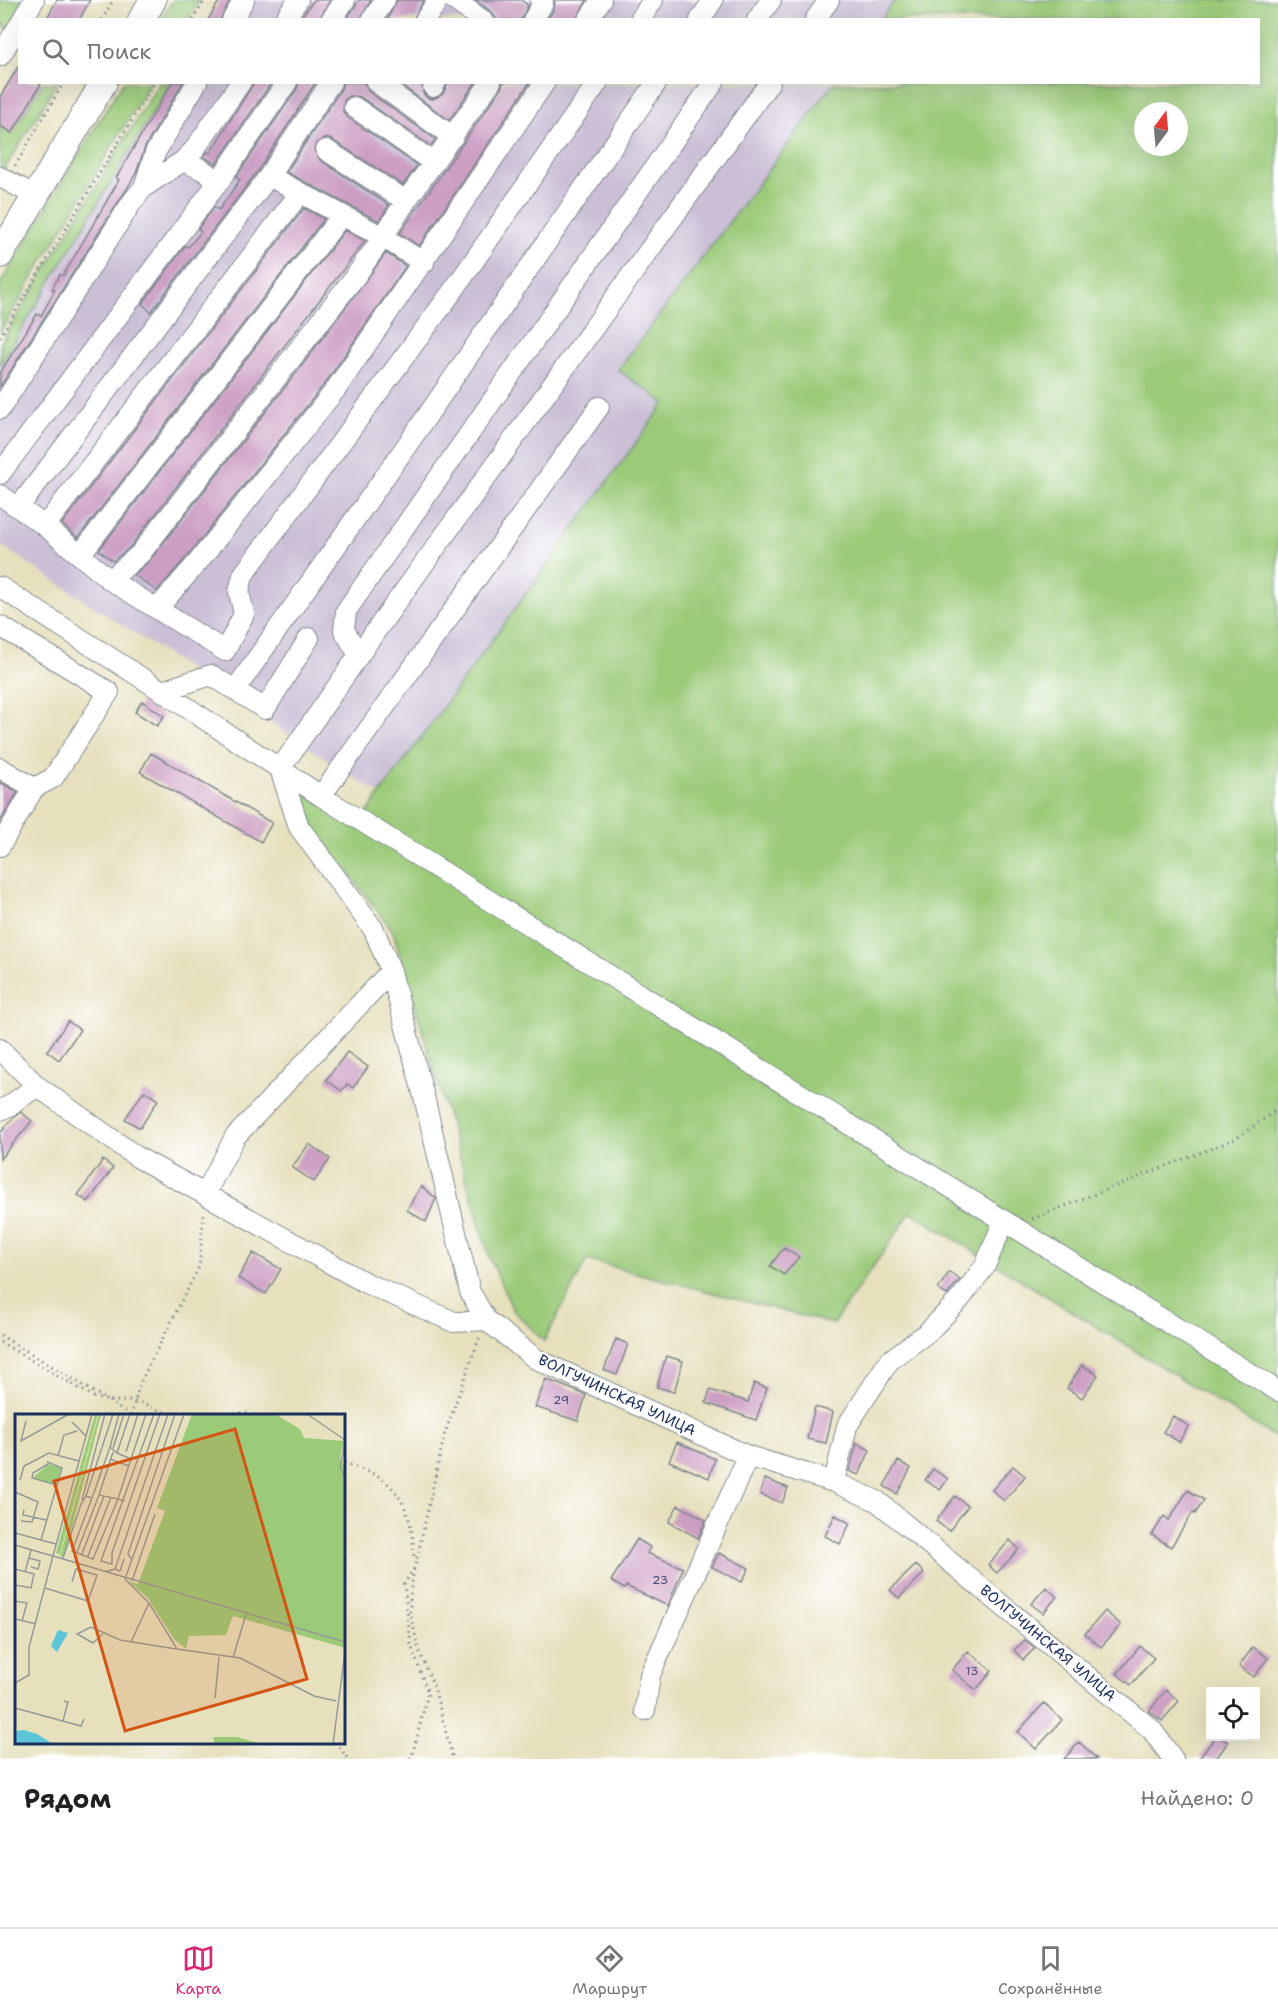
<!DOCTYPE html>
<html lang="ru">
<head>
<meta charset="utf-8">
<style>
	:root { --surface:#fff; --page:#f6f6f6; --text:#202124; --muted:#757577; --line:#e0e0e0; --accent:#db2777 }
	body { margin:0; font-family:"Shantell Sans",sans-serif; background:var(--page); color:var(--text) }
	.controls { position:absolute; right:18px; bottom:18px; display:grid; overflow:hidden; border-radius:0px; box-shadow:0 6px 24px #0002 }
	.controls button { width:54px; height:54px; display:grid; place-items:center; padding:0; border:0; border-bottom:2px solid var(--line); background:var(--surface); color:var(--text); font:30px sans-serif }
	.compass { position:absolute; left:1134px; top:102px; width:54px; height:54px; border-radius:50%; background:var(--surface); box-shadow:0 6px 24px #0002; rotate:16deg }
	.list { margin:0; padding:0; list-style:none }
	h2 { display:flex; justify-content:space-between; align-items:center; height:78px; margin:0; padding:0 24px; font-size:26px }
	h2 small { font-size:20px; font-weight:400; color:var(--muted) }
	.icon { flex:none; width:33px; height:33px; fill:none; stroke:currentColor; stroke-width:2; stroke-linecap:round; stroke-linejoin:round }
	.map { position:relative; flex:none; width:1278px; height:1759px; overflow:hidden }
	.search { position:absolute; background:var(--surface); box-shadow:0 6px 24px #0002; left:18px; right:18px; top:18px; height:66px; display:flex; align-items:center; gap:15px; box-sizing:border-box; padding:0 21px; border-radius:0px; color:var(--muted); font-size:22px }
	.sheet { height:168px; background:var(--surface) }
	nav { display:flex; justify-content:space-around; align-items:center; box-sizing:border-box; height:84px; border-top:2px solid var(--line); background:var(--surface); font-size:16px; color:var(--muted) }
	nav a { display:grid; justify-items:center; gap:3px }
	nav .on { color:var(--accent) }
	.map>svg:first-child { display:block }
</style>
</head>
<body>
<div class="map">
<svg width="1278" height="1759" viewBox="0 0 1278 1759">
	<rect width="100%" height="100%" fill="#fff"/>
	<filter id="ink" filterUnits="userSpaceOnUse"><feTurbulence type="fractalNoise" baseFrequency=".0167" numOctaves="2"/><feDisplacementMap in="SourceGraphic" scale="12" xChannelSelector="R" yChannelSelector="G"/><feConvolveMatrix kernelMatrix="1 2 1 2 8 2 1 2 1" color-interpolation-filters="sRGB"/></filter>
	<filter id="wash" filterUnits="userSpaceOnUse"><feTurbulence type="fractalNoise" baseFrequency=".008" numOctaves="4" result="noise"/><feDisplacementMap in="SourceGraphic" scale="24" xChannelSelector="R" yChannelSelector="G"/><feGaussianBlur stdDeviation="1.35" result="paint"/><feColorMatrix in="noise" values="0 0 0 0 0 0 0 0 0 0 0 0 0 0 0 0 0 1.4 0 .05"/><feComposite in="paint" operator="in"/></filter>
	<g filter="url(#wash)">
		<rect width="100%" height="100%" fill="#e6e0bd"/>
		<path fill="#cbbfd5" d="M221,0H895L881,20H209Z
			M171,83H834L619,370L666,402L380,794L0,545V365Z"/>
		<path fill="#9bcb79" stroke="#5b7d6c" stroke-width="1.5" fill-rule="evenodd" d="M0,0H28L11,30L0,23Z
			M173,0H200L188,19H161Z
			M895,0H1278V1439L911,1212L833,1324L587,1260L544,1341L513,1310L489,1256L393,931L312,825L298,789L358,828L380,794L665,403L618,370L834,83L1258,82V20L881,19ZM1143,111H1179V147H1143Z
			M123,82L150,83L0,332V284Z
			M42,83H57L4,170L0,167V126L12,133Z
			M159,83H171L0,365V344Z"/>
		<g id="blocks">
			<path fill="#cc9ec3" d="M57,0H90L79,20H46Z
				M220,0H230L220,20H208Z
				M314,0H330L319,20H299Z
				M359,0H371L360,20H346Z
				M397,0H424L413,20H387Z
				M475,0H521L528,5L521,20H497L489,10Z
				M555,0H587L576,20H547L554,9Z
				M20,64V82H42L12,133L0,126V97Z
				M172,82H183L145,147L136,173L128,187L0,387V373L37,314L41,316L55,290L52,289L60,274L63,276L119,180L116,178Z
				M254,82H272L216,164L204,157L207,152L210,153Z
				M299,82H316L259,169L151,312L142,304L185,246L188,247L201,232L198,229L214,207L219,210L240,180L236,177L297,89Z
				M343,82H364L369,92L435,139L431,146L360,97L349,96L344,101L343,112L347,117L417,165L403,185L332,140L326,138L316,143L314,150L320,160L389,205L379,221L286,172L341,89Z
				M397,82H422L423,93L427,98L433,99L443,94L448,82H476L449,120Z
				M503,82H530L419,246L400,233L501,89Z
				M304,208L324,219L78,538L62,524Z
				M345,230L365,241L131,546L113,561L99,550Z
				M386,253L406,266L326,382L189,554L157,591L134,575L149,561L300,368Z
				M142,701L164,716L157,726L135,712Z
				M151,753L272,823L261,842L140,772Z
				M0,782L18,792L0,822Z
				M68,1021L80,1030L59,1060L47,1051Z
				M347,1052L368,1067L353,1088L347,1084L342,1091L326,1080Z
				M144,1091L158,1100L140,1128L125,1119Z
				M21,1112L32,1121L0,1159V1133L14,1117Z
				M309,1144L330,1159L314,1182L292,1167Z
				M103,1160L113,1168L88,1202L78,1195Z
				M421,1186L436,1198L426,1222L407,1210Z
				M784,1248L799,1257L784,1275L770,1266Z
				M253,1253L281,1269L266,1294L238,1278Z
				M949,1272L960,1279L947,1295L938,1289Z
				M616,1339L628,1344L617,1375L604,1370Z
				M666,1356L683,1361L674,1392L657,1387Z
				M1082,1365L1098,1375L1082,1398L1067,1388Z
				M546,1379L586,1395L578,1421L535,1407Z
				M754,1383L767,1388L756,1420L706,1403L710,1390L748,1402Z
				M815,1407L833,1412L826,1443L807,1439Z
				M1173,1416L1189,1426L1179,1442L1163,1432Z
				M677,1442L715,1459L709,1478L669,1461Z
				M857,1443L870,1450L859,1475L849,1471Z
				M898,1461L911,1468L897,1494L884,1486Z
				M1013,1466L1025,1476L1004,1501L992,1490Z
				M933,1469L948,1479L940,1490L925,1480Z
				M765,1479L788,1488L782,1503L760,1494Z
				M1188,1490L1204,1500L1195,1514L1193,1512L1171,1547L1152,1535L1164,1516L1169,1520Z
				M955,1496L968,1506L949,1531L936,1521Z
				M678,1505L706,1520L698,1538L669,1522Z
				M835,1515L850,1523L840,1544L825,1536Z
				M637,1539L650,1547L647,1553L683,1568L668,1606L626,1586L624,1589L611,1581Z
				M1010,1540L1019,1549L997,1573L988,1565Z
				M719,1553L749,1568L742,1582L712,1567Z
				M916,1565L924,1573L899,1598L890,1590Z
				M1046,1587L1057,1597L1043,1613L1031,1604Z
				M1105,1611L1121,1625L1101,1647L1085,1634Z
				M1025,1640L1035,1648L1023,1660L1014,1650Z
				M1140,1646L1154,1658L1131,1685L1117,1674Z
				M1253,1647L1268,1658L1254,1677L1239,1666Z
				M968,1651L992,1671L976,1690L952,1670Z
				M1166,1690L1179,1701L1162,1721L1149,1711Z
				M1044,1703L1062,1720L1036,1749L1018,1732Z
				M1215,1737H1219L1228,1742L1216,1759H1199Z
				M1079,1742L1097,1759H1064Z"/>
		</g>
	</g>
	<g filter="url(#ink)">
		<use href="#blocks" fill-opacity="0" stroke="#80888e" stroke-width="1.5"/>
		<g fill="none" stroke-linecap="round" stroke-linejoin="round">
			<defs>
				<path id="minor" d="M454,0L482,20
					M22,20L34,0
					M232,20L244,0
					M284,20L298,0
					M331,20L345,0
					M372,20L385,0
					M425,20L438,0
					M533,20L543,3L540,0
					M588,20L601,0
					M640,20L653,0
					M700,20L713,0
					M757,20L771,0
					M815,20L829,0
					M0,56L20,24
					M376,82L453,137
					M545,82L336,389L198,562L157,609L225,651L244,614L239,592L243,575L455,288L598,82
					M433,87L436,82
					M354,107L434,163
					M326,150L406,201
					M183,161L194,150L241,82
					M269,176L331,82
					M0,177L36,196
					M144,187L155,153L197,82
					M424,263L383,237L406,201L491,82
					M0,409L132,202L144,187L183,161L201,169L219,181L287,82
					M0,474L219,181
					M0,495L45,526L110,580L140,554L357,274L383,237L269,176L19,507
					M45,526L300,193
					M80,555L342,215
					M110,580L157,609
					M0,587L162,691L321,796L1278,1391
					M0,626L109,692L53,778L34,788L0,846
					M359,655L344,630L346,611L714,82
					M235,690L265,709L309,638
					M162,691L211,675L235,690L414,435L657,82
					M0,768L34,788
					M280,769L299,827L374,930L391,971L425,1101L470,1292L486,1320L536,1359L748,1456L834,1482L877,1501L1152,1730L1173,1759
					M280,769L375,632L770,82
					M321,796L599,407
					M0,1049L37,1086L137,1157L366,1283L454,1322L486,1320
					M0,1110L9,1106L37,1086
					M205,1194L235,1137L391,971
					M834,1482L847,1426L889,1361L928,1332L961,1298L985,1266L1004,1221
					M645,1710L650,1675L748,1456"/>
				<path id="major" d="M141,20L153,0
					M0,255L104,82"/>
			</defs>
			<use href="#minor" stroke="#80888e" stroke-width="22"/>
			<use href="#major" stroke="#80888e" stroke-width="28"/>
			<path stroke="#80888e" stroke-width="3" stroke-dasharray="1.5 4.5" stroke-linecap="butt" d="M102,20L113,0
				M193,20L205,0
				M15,166L64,82
				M0,337L155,82
				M1032,1219L1235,1139L1278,1109
				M0,1335L104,1398
				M0,1342L94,1397L109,1401H135L172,1415L249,1413L254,1416
				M109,1401L130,1416
				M131,1416L140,1383L199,1267L204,1211
				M344,1463C355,1467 368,1471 379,1477C407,1495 414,1528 414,1560
				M414,1569L410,1595V1612L418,1647L434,1687L453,1759
				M336,1742L348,1759
				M410,1759L413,1753L428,1693L411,1645L404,1584L415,1567L445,1433L480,1336"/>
			<use href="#minor" stroke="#fff" stroke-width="20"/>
			<use href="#major" stroke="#fff" stroke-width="26"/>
		</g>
	</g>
	<g text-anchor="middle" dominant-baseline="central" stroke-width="4.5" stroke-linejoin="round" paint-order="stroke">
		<g font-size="12" fill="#474b77">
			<text x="561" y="1400">29</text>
			<text x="660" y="1580">23</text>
			<text x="972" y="1671">13</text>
		</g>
		<g font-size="15" fill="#1b2f5e" stroke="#fff">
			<text transform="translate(617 1395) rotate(25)">ВОЛГУЧИНСКАЯ УЛИЦА</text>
			<text transform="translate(1048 1643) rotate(40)">ВОЛГУЧИНСКАЯ УЛИЦА</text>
		</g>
	</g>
	<g transform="translate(15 1414)">
		<rect width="330" height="330" fill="#e6e0bd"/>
		<path d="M80,0H83L45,140L41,139ZM86,0L50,141L45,143L84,0ZM177,0H260L285,15L289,24L329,27L325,45L330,52V234L218,202L211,221L174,222L171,235L159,225L132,183L113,167L123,170L150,97L142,94ZM33,50L46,54L41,71L18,64ZM198,323H222L246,330H200Z" fill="#9bcb79"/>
		<path d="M43,216L53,219L42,238L36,232ZM9,316L22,320L38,330H0V317Z" fill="#5cc6d8"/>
		<path fill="none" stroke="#959997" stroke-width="1.5" d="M139,0L86,147L97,150V139L145,0M292,0L330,26M11,7L6,27L54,0M57,8L71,22M330,30L325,53L330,64M95,33L104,0M98,34L109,0M111,38L123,0M43,42L49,21L62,17M95,45L114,52M116,45L131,0M33,50L18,59L17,64L42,71M5,66L9,52L34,39L64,47M0,78L23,88L17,108L6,107M84,81L98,38M71,82L98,0M67,86L90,0M110,87L103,85L116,45L102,39L115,0M9,96L8,101L31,106M0,119L41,130M26,126L47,54L32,48M0,131L38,142L77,0M62,138L84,81L103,85L78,145L57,137L77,84M67,140L89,82M73,142L96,83M14,144L25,147L23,155L16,153M48,144L66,90L71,82L77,84L95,33L102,39M116,145L113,140L160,0M0,155L19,160L16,174L0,171M100,155L105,157L109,145M10,158L16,136M90,158L100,155L153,0M110,165L134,189L162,235L225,244L299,282L321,287M110,165L169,0M117,167L140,100M30,174L73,187L82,161L61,155L57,168M0,187L12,189L7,207M0,205L21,210M88,220L78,229L62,220L76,213L105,226L161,235M116,228L134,189M218,244L231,200M0,269L14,261V233L38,142L330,228M200,284L204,243M0,294L66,312L69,305M48,307L53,288L49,287M318,330L330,238"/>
		<path fill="#d45514" fill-opacity="0.15" stroke="#d45514" stroke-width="3" d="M220,15L292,265L110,317L39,67Z"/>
		<rect width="330" height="330" fill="none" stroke="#1b2f5e" stroke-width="3"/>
	</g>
</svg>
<div class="controls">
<button><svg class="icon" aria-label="locate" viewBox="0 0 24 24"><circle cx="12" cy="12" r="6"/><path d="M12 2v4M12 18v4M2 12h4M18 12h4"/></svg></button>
</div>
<svg class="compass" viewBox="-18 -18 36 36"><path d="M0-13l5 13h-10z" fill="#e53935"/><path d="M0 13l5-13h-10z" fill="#757577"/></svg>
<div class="search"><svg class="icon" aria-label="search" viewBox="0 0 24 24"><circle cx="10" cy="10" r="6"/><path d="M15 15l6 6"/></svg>Поиск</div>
</div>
<section class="sheet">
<h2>Рядом<small>Найдено: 0</small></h2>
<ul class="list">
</ul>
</section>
<nav>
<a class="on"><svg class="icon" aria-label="map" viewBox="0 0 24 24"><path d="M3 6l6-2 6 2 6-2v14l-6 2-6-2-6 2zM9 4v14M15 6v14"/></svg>Карта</a>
<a><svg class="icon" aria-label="directions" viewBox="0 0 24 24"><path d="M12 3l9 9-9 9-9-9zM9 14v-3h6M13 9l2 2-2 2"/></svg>Маршрут</a>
<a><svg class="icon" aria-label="saved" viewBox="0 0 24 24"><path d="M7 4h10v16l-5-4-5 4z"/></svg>Сохранённые</a>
</nav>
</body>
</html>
